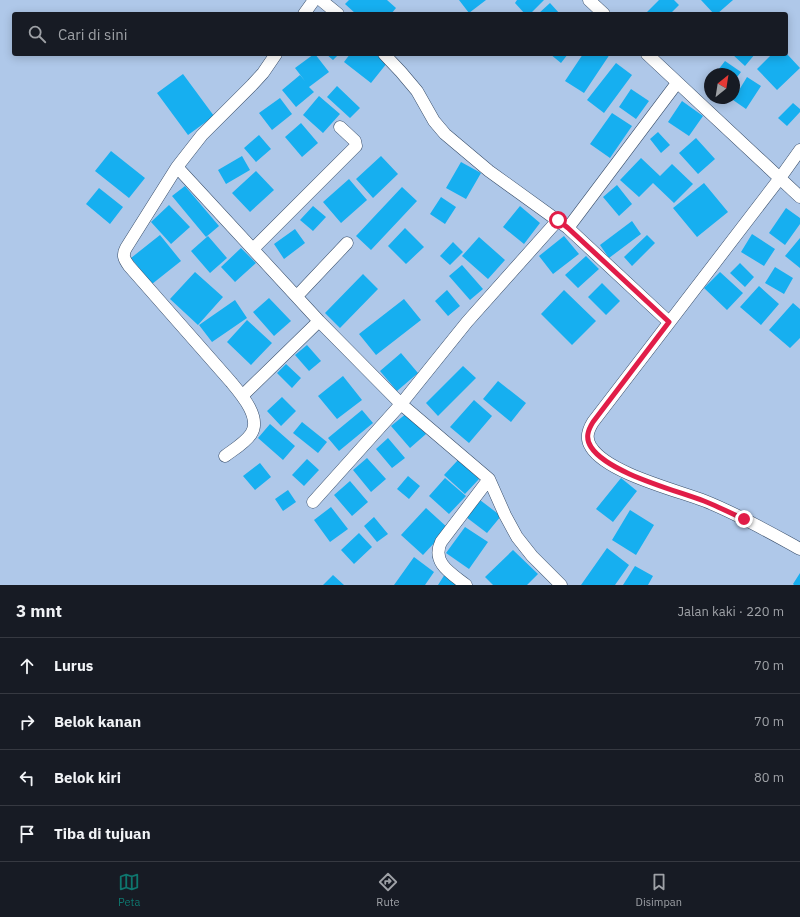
<!DOCTYPE html>
<html lang="id">
<head>
<meta charset="utf-8">
<style>
	:root { --surface:#171b24; --page:#242831; --text:#f1f3f6; --muted:#9ea1a6; --line:#363941; --accent:#0f766e }
	body { margin:0; font-family:"IBM Plex Sans",sans-serif; background:var(--page); color:var(--text) }
	.compass { position:absolute; left:704px; top:68px; width:36px; height:36px; border-radius:50%; background:var(--surface); box-shadow:0 2px 10px #0003; rotate:30deg }
	.stop { position:absolute; width:12px; height:12px; margin:-9px; border:3px solid #e11d48; border-radius:50%; background:#fff }
	.stop.end { background:#e11d48; border-color:#fff; box-shadow:0 1px 4px #0008 }
	.list { margin:0; padding:0; list-style:none }
	h2 { display:flex; justify-content:space-between; align-items:center; height:52px; margin:0; padding:0 16px; font-size:17px }
	h2 small { font-size:13px; font-weight:400; color:var(--muted) }
	.list li { display:grid; grid-template-columns:26px 1fr auto; gap:12px; align-items:center; box-sizing:border-box; height:56px; padding:0 16px; border-top:1px solid var(--line) }
	.list b { display:block; font-size:15px; white-space:nowrap }
	.list em { font-size:13px; font-style:normal; color:var(--muted) }
	.icon { flex:none; width:22px; height:22px; fill:none; stroke:currentColor; stroke-width:2; stroke-linecap:round; stroke-linejoin:round }
	.map { position:relative; flex:none; width:800px; height:585px; overflow:hidden }
	.search { position:absolute; background:var(--surface); box-shadow:0 2px 10px #0003; left:12px; right:12px; top:12px; height:44px; display:flex; align-items:center; gap:10px; box-sizing:border-box; padding:0 14px; border-radius:4px; color:var(--muted); font-size:15px }
	.sheet { height:276px; background:var(--surface) }
	nav { display:flex; justify-content:space-around; align-items:center; box-sizing:border-box; height:56px; border-top:1px solid var(--line); background:var(--surface); font-size:11px; color:var(--muted) }
	nav a { display:grid; justify-items:center; gap:2px }
	nav .on { color:var(--accent) }
	.map>svg:first-child { display:block }
</style>
</head>
<body>
<div class="map">
<svg width="800" height="585" viewBox="0 0 800 585">
	<rect width="100%" height="100%" fill="#afc8e9"/>
	<path fill="#16aff0" d="M349,0H387L396,8L391,14H356L345,4Z
		M459,0H486L469,13Z
		M517,0H544L530,14H525L515,3Z
		M659,0H674L679,5L670,14H649L647,12Z
		M701,0H733L717,14H714Z
		M550,3L560,14H538Z
		M314,54H315L329,72L309,87L314,92L296,107L282,90L300,75L305,81L295,68Z
		M326,54H339L333,60Z
		M350,54H376L387,63L371,83L344,62Z
		M550,54H568L561,63Z
		M583,54H610L584,93L565,81Z
		M732,54H755L745,66Z
		M772,54H787L800,68L777,90L757,69Z
		M725,61L741,72L734,81V74H715Z
		M616,63L632,75L604,113L587,100Z
		M183,74L214,116L188,135L157,93Z
		M747,77L761,86L746,109L733,100Z
		M337,86L360,108L350,118L327,97Z
		M631,89L649,101L636,119L619,107Z
		M319,96L340,114L323,133L303,115Z
		M280,98L292,114L272,130L259,113Z
		M682,101L703,116L689,136L668,122Z
		M793,103L800,109V112L787,126L778,118Z
		M612,113L632,126L610,158L590,144Z
		M301,123L318,143L302,157L285,137Z
		M658,132L670,145L661,153L650,139Z
		M259,135L271,149L256,162L244,148Z
		M696,138L715,159L698,174L679,153Z
		M111,151L145,178L129,198L95,171Z
		M242,156L250,170L226,184L218,170Z
		M381,156L398,174L373,198L356,179Z
		M641,158L660,176L672,164L693,184L674,203L653,183L639,197L620,180Z
		M461,162L481,173L466,199L446,188Z
		M256,171L274,190L250,212L232,193Z
		M349,179L367,200L341,223L323,202Z
		M704,183L728,212L697,237L673,208Z
		M617,185L632,204L619,216L603,197Z
		M185,186L219,226L206,237L172,196Z
		M402,187L417,201L371,250L356,236Z
		M99,188L123,207L110,224L86,204Z
		M441,197L456,207L445,224L430,214Z
		M169,205L190,227L171,244L151,222Z
		M313,206L326,217L313,231L300,220Z
		M520,206L540,223L524,244L503,227Z
		M786,208L800,218V224L785,245L769,233Z
		M632,221L641,234L609,258L600,245Z
		M405,228L424,247L406,264L388,246Z
		M295,229L305,243L284,259L274,244Z
		M752,234L775,249L764,266L741,252Z
		M160,235L181,261L152,284L131,258Z
		M647,235L655,243L632,266L624,257Z
		M208,236L227,258L210,273L191,251Z
		M564,236L579,254L553,274L539,256Z
		M479,237L505,260L488,279L462,256Z
		M800,238V268L785,256Z
		M453,242L463,252L450,265L440,256Z
		M241,248L256,263L235,282L221,267Z
		M586,256L599,269L578,288L565,275Z
		M740,263L754,277L745,287L730,273Z
		M462,265L483,289L470,300L449,276Z
		M775,267L793,278L784,294L765,283Z
		M195,272L223,297L198,325L170,299Z
		M720,272L743,293L727,310L704,288Z
		M363,274L378,289L340,328L325,313Z
		M602,283L620,301L606,315L588,297Z
		M759,286L779,304L761,325L740,307Z
		M447,290L460,306L448,316L435,301Z
		M564,290L596,321L572,345L541,314Z
		M269,298L291,321L274,336L253,312Z
		M404,299L421,320L376,355L359,334Z
		M235,300L247,318L212,342L199,325Z
		M793,303L800,309V338L790,348L769,330Z
		M247,320L272,343L251,365L227,342Z
		M307,345L321,361L309,371L295,355Z
		M401,353L418,373L397,391L380,371Z
		M286,364L301,378L292,388L277,373Z
		M463,366L476,378L438,416L426,403Z
		M343,376L362,400L337,419L318,396Z
		M498,381L526,403L511,422L483,399Z
		M282,397L296,411L281,426L267,411Z
		M474,400L492,416L469,443L450,427Z
		M362,410L373,423L339,451L328,438Z
		M407,413L426,434L410,448L391,426Z
		M302,422L327,442L318,453L293,433Z
		M270,424L295,446L283,460L258,438Z
		M388,438L405,458L392,468L376,449Z
		M367,458L386,479L371,492L353,470Z
		M307,459L319,470L304,486L292,475Z
		M458,460L479,479L465,494L444,475Z
		M260,463L271,477L255,490L243,476Z
		M408,476L420,486L409,499L397,489Z
		M445,478L466,496L449,514L429,496Z
		M621,478L637,491L613,522L596,509Z
		M350,481L368,502L352,516L334,495Z
		M288,490L296,502L283,511L275,499Z
		M480,500L501,516L487,533L466,517Z
		M331,507L348,529L330,542L314,520Z
		M426,508L448,528L423,555L401,535Z
		M630,510L654,525L636,555L612,540Z
		M374,517L388,534L377,542L364,526Z
		M465,527L488,542L469,569L446,553Z
		M359,533L372,547L354,564L341,550Z
		M607,548L629,565L615,585H581Z
		M513,550L538,574L527,585H493L485,577Z
		M414,557L434,572L425,585H394Z
		M635,566L653,576L648,585H623Z
		M800,573V585H794L793,584Z
		M445,574L460,585H438Z
		M333,575L344,585H323Z"/>
	<g fill="none" stroke-linecap="round" stroke-linejoin="round">
		<defs>
			<path id="street" d="M321,0L338,14
				M589,0L604,14
				M304,14L314,0
				M276,54L263,73L252,85L202,135L177,167L319,321L401,404L489,479L505,515L517,537L532,556L561,585
				M384,54L401,72L417,91L434,121L445,134L489,171L568,228L669,322
				M647,54L800,197
				M800,150L780,178L593,422C588,430 585,438 591,447C607,473 676,490 705,501C738,514 769,532 800,549
				M177,167L126,248C122,255 124,259 129,266L231,382C241,394 262,418 251,434C245,443 233,450 225,456
				M568,228L677,83
				M254,248L356,146L355,141L340,127
				M297,296L347,243
				M242,396L319,321
				M313,502L401,404L467,322L558,220
				M466,585C452,574 431,563 441,542L489,479"/>
		</defs>
		<use href="#street" stroke="#394e6a" stroke-width="13"/>
		<use href="#street" stroke="#fff" stroke-width="12"/>
	</g>
	<g fill="none" stroke-linecap="round" stroke-linejoin="round">
		<path stroke="#e11d48" stroke-width="5" d="M558,220L568,228L669,322L593,422C588,430 585,438 591,447C608,473 675,490 704,501C717,506 730,513 744,519"/>
	</g>
</svg>
<svg class="compass" viewBox="-18 -18 36 36"><path d="M0-13l5 13h-10z" fill="#e53935"/><path d="M0 13l5-13h-10z" fill="#9ea1a6"/></svg>
<div class="stop" style="left:558px;top:220px"></div>
<div class="stop end" style="left:744px;top:519px"></div>
<div class="search"><svg class="icon" aria-label="search" viewBox="0 0 24 24"><circle cx="10" cy="10" r="6"/><path d="M15 15l6 6"/></svg>Cari di sini</div>
</div>
<section class="sheet">
<h2>3 mnt<small>Jalan kaki · 220 m</small></h2>
<ul class="list">
<li><svg class="icon" aria-label="ahead" viewBox="0 0 24 24"><path d="M12 20V5M6 11l6-6 6 6"/></svg><div><b>Lurus</b></div><em>70 m</em></li>
<li><svg class="icon" aria-label="right" viewBox="0 0 24 24"><path d="M7 20v-9h11M14 6l5 5-5 5"/></svg><div><b>Belok kanan</b></div><em>70 m</em></li>
<li><svg class="icon" aria-label="left" viewBox="0 0 24 24"><path d="M17 20v-9H6M10 6l-5 5 5 5"/></svg><div><b>Belok kiri</b></div><em>80 m</em></li>
<li><svg class="icon" aria-label="arrive" viewBox="0 0 24 24"><path d="M6 21V4h12l-3 4 3 4H6"/></svg><div><b>Tiba di tujuan</b></div></li>
</ul>
</section>
<nav>
<a class="on"><svg class="icon" aria-label="map" viewBox="0 0 24 24"><path d="M3 6l6-2 6 2 6-2v14l-6 2-6-2-6 2zM9 4v14M15 6v14"/></svg>Peta</a>
<a><svg class="icon" aria-label="directions" viewBox="0 0 24 24"><path d="M12 3l9 9-9 9-9-9zM9 14v-3h6M13 9l2 2-2 2"/></svg>Rute</a>
<a><svg class="icon" aria-label="saved" viewBox="0 0 24 24"><path d="M7 4h10v16l-5-4-5 4z"/></svg>Disimpan</a>
</nav>
</body>
</html>
